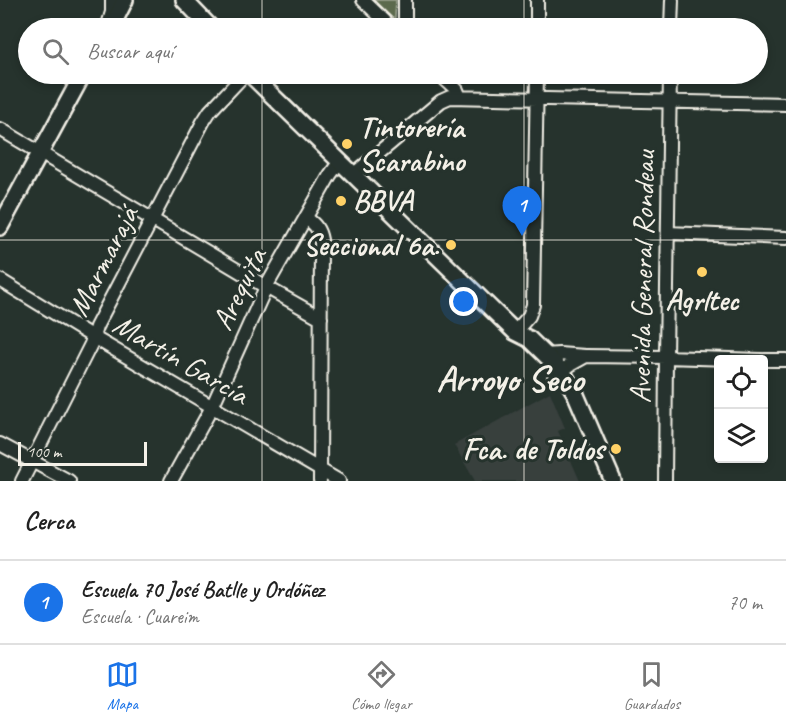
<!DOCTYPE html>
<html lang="es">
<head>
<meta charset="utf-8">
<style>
	:root { --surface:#fff; --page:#f2f2f2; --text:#222; --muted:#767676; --line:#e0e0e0; --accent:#1a73e8 }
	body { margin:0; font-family:Caveat,sans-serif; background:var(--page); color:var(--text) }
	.controls { position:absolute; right:18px; bottom:18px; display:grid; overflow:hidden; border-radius:6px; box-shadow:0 3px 9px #0003 }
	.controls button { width:54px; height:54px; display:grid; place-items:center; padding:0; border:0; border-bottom:2px solid var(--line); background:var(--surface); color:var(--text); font:30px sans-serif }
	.scale { position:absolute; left:18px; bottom:15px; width:129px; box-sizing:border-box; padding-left:6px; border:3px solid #f4f1e8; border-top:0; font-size:16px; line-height:21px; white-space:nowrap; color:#f4f1e8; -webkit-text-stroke:4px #26332d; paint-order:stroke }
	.you { position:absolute; left:464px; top:302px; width:21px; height:21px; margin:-15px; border:4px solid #fff; border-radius:50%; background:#1a73e8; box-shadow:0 0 0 9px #1a73e833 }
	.badge { display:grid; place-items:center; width:39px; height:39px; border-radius:50%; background:var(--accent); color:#fff; font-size:20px; font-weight:700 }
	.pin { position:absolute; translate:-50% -50px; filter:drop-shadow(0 2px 3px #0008) }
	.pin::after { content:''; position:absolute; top:32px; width:21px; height:18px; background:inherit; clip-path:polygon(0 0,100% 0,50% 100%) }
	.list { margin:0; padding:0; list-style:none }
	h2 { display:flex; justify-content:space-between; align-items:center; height:78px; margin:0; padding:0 24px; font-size:26px }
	h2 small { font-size:20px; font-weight:400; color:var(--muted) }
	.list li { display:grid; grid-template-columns:39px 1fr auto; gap:18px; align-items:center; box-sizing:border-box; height:84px; padding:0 24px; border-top:2px solid var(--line) }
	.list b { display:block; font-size:22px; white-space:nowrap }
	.list p { margin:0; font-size:20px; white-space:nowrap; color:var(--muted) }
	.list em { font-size:20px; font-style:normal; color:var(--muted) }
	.icon { flex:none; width:33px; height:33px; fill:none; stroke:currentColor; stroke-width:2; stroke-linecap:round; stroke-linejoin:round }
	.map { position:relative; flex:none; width:786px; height:481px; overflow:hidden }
	.search { position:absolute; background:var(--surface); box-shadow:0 3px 9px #0003; left:18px; right:18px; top:18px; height:66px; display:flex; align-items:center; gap:15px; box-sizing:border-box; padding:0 21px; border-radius:33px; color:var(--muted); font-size:22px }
	.sheet { height:162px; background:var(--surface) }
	nav { display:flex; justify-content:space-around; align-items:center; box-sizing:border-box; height:84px; border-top:2px solid var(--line); background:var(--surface); font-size:16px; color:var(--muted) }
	nav a { display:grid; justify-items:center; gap:3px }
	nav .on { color:var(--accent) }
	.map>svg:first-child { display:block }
</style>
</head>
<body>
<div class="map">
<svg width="786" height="481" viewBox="0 0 786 481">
	<rect width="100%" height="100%" fill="#26332d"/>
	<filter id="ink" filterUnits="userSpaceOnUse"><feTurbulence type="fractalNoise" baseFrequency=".0167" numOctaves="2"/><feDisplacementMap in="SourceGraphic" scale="12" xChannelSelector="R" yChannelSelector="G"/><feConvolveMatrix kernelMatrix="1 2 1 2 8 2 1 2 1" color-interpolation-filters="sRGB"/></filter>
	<g filter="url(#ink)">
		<path fill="#383f3e" d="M550,392L565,428L558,431L580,481H475L454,445Z"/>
		<path fill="#5c6b4e" stroke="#a8ae9b" stroke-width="1.5" d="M370,0H396L395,18L391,19Z"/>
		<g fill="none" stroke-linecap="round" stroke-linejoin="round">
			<defs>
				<path id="minor" d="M363,0L392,28
					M108,25L112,12V0
					M405,28V0
					M537,28V0
					M671,28L672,0
					M439,74L457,90L460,97
					M0,129L266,287L321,318
					M354,174L441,101L450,97L786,104
					M306,218C315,224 319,229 321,240L320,481
					M668,233L786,238
					M0,280L93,337L339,481
					M515,332L529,316L533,305L537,74
					M545,355L559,354L585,356
					M764,360H786
					M554,378L570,365L586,356L666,357L761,360
					M0,444L69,481
					M22,481L91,344L96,327L203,122L210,111L245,74
					M171,481L212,407L266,287L330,175L340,161
					M665,481L666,357L670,74"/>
				<path id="major" d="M184,0L211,28
					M107,28L114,22L125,0
					M250,74L515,332L529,339L562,371L576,395L613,481
					M0,227L83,74"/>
			</defs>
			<use href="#minor" stroke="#f4f1e8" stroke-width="16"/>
			<use href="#major" stroke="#f4f1e8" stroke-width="20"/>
			<use href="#minor" stroke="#26332d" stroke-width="12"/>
			<use href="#major" stroke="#26332d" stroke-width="15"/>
		</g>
	</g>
	<path fill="none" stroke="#f4f1e8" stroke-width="1.5" stroke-opacity="0.55" d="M262,0V28M524,0V28M262,74V481M524,74V481M0,240H786"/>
	<g fill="#ffd166" stroke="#26332d" stroke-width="2">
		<circle cx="347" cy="144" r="6"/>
		<circle cx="341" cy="201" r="6"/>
		<circle cx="451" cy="245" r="6"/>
		<circle cx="702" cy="272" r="6"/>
		<circle cx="616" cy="449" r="6"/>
	</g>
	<g text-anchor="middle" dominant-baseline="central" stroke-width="6" stroke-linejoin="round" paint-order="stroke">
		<g font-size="30" font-weight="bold" fill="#f4f1e8" stroke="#26332d" text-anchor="start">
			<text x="359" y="127">Tintorería<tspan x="359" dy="34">Scarabino</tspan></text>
			<text x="353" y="201">BBVA</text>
			<text x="439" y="245" text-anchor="end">Seccional 6a.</text>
			<text x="702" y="300" text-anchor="middle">Agrltec</text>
			<text x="604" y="449" text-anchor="end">Fca. de Toldos</text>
		</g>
		<g font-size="30" fill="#f4f1e8" stroke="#26332d">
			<text transform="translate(103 261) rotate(-63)">Marmarajá</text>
			<text transform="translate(642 277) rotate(-89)">Avenida General Rondeau</text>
			<text transform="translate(239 289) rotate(-64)">Arequita</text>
			<text transform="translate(181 359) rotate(30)">Martín García</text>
		</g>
		<g font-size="36" font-weight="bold" fill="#f4f1e8" stroke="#26332d">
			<text x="510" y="379">Arroyo Seco</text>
		</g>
	</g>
</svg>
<div class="controls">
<button><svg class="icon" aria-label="locate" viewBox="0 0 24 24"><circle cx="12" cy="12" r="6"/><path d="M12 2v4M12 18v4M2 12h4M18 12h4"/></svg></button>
<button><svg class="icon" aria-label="layers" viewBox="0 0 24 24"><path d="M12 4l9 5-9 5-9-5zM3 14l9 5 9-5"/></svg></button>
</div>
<div class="scale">100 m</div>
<div class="you"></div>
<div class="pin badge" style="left:522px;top:236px">1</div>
<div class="search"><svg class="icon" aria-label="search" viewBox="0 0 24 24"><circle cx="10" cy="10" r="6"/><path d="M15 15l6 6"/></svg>Buscar aquí</div>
</div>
<section class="sheet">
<h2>Cerca<small></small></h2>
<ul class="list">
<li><span class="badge">1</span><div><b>Escuela 70 José Batlle y Ordóñez</b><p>Escuela · Cuareim</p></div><em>70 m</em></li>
</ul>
</section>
<nav>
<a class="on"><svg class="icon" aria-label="map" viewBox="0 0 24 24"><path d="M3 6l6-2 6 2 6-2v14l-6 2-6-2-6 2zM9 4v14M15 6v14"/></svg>Mapa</a>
<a><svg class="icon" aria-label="directions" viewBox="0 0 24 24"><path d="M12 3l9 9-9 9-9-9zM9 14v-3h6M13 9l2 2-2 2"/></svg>Cómo llegar</a>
<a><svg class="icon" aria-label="saved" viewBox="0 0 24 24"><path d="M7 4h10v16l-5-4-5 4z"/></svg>Guardados</a>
</nav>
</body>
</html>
